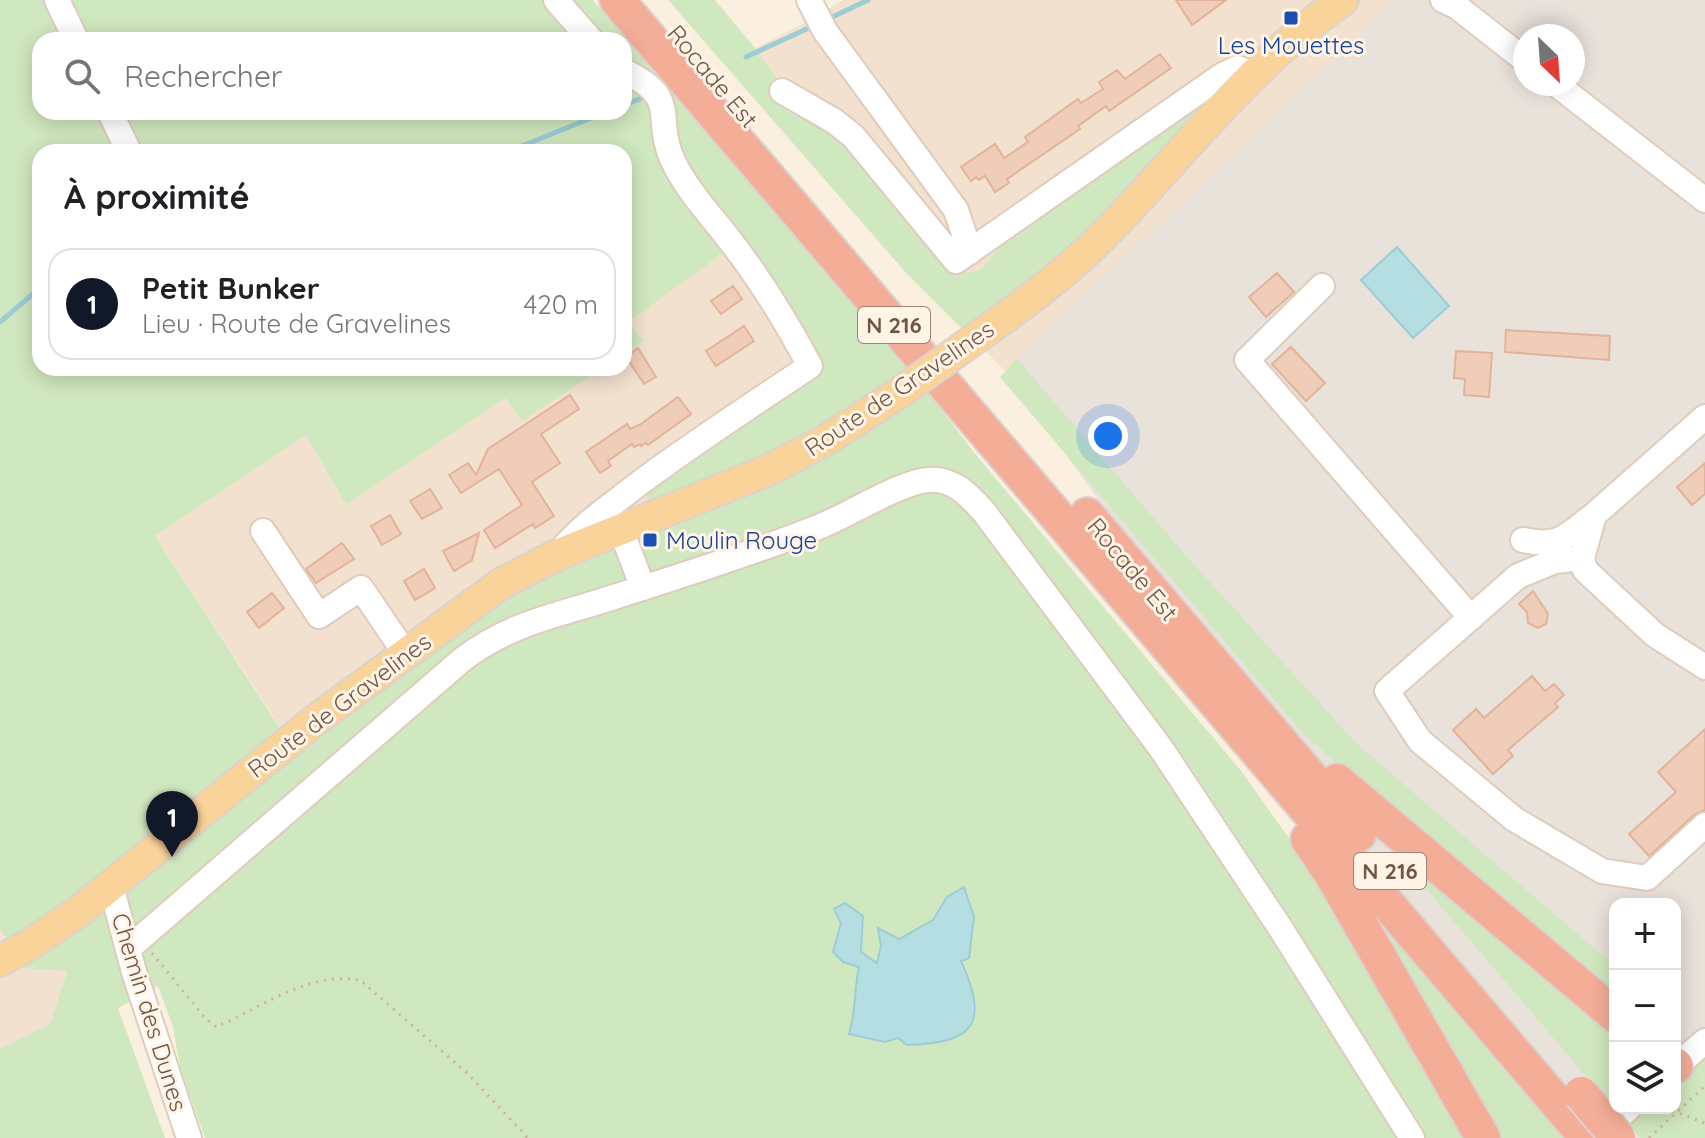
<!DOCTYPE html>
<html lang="fr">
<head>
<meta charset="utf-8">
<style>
	:root { --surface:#fff; --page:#f6f6f6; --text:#202124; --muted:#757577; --line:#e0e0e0; --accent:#111827 }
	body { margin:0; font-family:Quicksand,sans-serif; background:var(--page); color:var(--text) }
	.controls { position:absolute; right:24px; bottom:24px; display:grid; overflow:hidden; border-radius:16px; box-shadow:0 4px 20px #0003 }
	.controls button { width:72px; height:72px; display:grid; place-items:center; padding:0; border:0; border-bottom:2px solid var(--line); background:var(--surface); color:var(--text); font:40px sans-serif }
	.compass { position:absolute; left:1513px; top:24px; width:72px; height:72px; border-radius:50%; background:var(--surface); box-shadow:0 4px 20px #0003; rotate:155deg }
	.you { position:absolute; left:1108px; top:436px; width:28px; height:28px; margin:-20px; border:6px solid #fff; border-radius:50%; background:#1a73e8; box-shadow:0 0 0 12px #1a73e833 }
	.badge { display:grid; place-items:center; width:52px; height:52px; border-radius:50%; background:var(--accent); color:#fff; font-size:26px; font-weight:700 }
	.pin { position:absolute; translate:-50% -66px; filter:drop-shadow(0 2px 4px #0008) }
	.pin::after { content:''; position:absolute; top:42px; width:28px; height:24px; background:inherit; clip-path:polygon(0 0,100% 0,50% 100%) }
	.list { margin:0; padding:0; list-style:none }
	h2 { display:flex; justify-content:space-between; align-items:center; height:104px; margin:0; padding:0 32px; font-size:34px }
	h2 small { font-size:26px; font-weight:400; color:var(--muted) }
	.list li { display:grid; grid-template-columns:52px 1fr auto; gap:24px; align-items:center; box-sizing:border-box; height:112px; margin:0 16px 16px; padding:0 16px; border:2px solid var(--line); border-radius:24px }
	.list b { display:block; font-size:30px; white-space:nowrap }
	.list p { margin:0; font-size:26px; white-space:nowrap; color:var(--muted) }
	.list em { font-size:26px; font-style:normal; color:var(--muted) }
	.icon { flex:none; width:44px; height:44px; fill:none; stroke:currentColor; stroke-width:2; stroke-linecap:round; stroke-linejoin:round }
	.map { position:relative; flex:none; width:1705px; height:1138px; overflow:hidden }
	.search { position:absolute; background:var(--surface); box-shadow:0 4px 20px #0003; left:32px; top:32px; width:600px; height:88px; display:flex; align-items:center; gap:20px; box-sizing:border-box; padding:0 28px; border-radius:24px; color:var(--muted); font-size:30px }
	.panel { position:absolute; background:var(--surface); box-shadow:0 4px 20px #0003; left:32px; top:144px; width:600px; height:232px; border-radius:24px }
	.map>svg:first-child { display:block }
</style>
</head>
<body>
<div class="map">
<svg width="1705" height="1138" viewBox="0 0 1705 1138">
	<rect width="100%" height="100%" fill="#fbf0e0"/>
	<path fill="#f2e1ce" d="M843,0H1399L1383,12L1005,371L943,309L755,48L815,18Z
		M738,242L800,327L824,368L646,494L664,529L517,590L297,753L155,536L306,435L346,505L505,398L522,421L603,368H624V354L644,341L629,322Z
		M0,928L8,939L67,970L50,1024L0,1049Z"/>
	<path fill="#e9e2db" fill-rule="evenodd" d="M1399,0H1705V1138H1562L1005,371L1383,12ZM1525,36H1573V84H1525ZM1615,904H1675V1108H1615Z"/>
	<path fill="#d0e8bf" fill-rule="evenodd" d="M0,0H593L937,404L976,455L1242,772L1332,899L1470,1138H205L180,1067L173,1027L158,986L118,1008L165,1138H0V1049L50,1024L67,971L24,968L0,928ZM40,40H624V112H40ZM40,152H624V354L644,341L629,322L738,242L800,327L823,368L646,495L663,529L517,590L485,609L296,753L155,536L306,435L346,505L505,398L522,421L603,368H40Z
		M668,0H715L755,48L801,112L844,137L950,270C985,279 988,262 1006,237L1230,81L1107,218L967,334L907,274Z
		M1017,359L1189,559L1357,744L1615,966V1008L1376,801L1300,730L1000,377Z
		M1366,819L1615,1024L1614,1109Z
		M1342,875L1564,1138H1493Z
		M1705,1054V1138H1640L1628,1124L1645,1108H1675V1081Z"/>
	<path fill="#b5dee3" stroke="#9ccdd5" stroke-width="2" d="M1397,247L1449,306L1413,338L1361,280Z
		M964,887L974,917L969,958L961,961C989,1023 976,1043 907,1045L898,1038L885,1042L849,1034C856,1012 854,990 859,967L843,962L833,952L841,923L834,909L845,903L863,916L861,952L877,963L881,946L878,928L899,939L933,920L947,897Z"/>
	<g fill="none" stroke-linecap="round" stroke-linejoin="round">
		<path stroke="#9ccdd5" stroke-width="5" d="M826,20L868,0
			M746,57L813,26
			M624,105L647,96
			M507,152L606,112
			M0,322L40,288"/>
	</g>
	<path fill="#f0cdb8" stroke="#e2b399" stroke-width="2" d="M1176,0H1226L1192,25Z
		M1160,54L1171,68L1109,111L1106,106L1078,126L1080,129L1007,179L1009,183L995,192L985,176L979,180L976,177L971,181L961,167L995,144L1004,158L1028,142L1025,137L1054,116L1078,99L1081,103L1103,89L1099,82L1117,70L1125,79Z
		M1277,273L1294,292L1266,317L1249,297Z
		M733,286L742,299L721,314L711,301Z
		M744,326L754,341L716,366L706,351Z
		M1506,330L1610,336L1609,360L1505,352Z
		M1291,347L1325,383L1306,401L1272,364Z
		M638,348L656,377L644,384L626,357Z
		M1456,351L1492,353L1489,397L1464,395L1465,379L1454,378Z
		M570,395L579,409L541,434L560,463L532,482L554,516L535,528L533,524L495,548L484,530L522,505L508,483L499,469L461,493L449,475L468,463L476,475L488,449Z
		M678,397L691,414L648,445L646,443L641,446L640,444L634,447L632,444L608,461L611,466L600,473L586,452L627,424L630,429L641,424Z
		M1705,463V494L1692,505L1677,487Z
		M430,489L442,508L422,519L410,501Z
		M390,515L401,534L382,545L371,526Z
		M479,533L472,560L454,571L443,551Z
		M342,543L354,559L316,583L306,569Z
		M424,569L435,588L415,600L404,581Z
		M1533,591L1548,614L1546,624L1538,628L1528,623L1527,612L1519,604Z
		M272,593L284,608L259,628L247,612Z
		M1532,676L1545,691L1554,684L1564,695L1555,703L1558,707L1508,750L1513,756L1493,774L1453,730L1476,709L1484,718Z
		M1705,729V810L1695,814L1649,856L1629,834L1676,792L1658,772Z"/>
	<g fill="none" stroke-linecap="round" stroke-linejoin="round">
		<defs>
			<path id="minor" d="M57,0L76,40
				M556,0L591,40
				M809,0L825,31L956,210L970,252
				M1443,0L1456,6L1525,60
				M1556,84L1705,200
				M782,91L834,121L853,136L956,261L1221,76L1237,68L1252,74
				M110,112L129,152
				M1322,286L1247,360L1471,618
				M1705,417L1594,515L1582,558L1585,570L1655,635L1705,667
				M621,530L643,588
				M263,531L319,616L361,588L405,653
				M1523,540C1560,548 1566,536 1594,515
				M558,554C580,526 609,507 637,485C693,443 752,405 810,366C788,325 766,288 738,251C717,222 688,193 673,161C652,116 683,100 624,71
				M1582,558L1555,561L1518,576L1387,691L1420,741L1514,819L1602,871L1647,878L1705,825
				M111,886L134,972L189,1138
				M128,949L463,659C512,622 557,616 614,597C681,576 750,554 816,528C846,517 900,482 928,480C952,477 969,495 984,512L1160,747L1279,926L1412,1138
				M1675,1067L1705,1041
				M1597,1136L1629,1108"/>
			<path id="major" d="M990,328C1030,300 1069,270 1104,235C1183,155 1249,64 1343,0
				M0,961L32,943L78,912L317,719L502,583L557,555L771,469L826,440L902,391"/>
			<path id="highway" d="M617,0L1587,1138
				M1087,515L1359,834
				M1337,781L1615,1015
				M1308,839L1331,873L1483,1138
				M1675,1065L1676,1066"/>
		</defs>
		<use href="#minor" stroke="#dfccbc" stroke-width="28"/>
		<use href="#major" stroke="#dad3cf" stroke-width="34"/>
		<use href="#highway" stroke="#dad3cf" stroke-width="38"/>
		<path stroke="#d4b19c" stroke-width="3" stroke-dasharray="2 6" stroke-linecap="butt" d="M152,953L205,1018L216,1027C261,1008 308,971 360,980L467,1073L528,1138
			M1665,1108L1705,1123
			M1649,1138L1705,1086"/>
		<use href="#minor" stroke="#fff" stroke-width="24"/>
		<use href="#major" stroke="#f9d399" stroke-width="30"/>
		<use href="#highway" stroke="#f4ae98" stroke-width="34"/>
		<defs>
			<path id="major-bridge" d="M902,391L990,328"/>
			<path id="highway-bridge" d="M1581,1094L1618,1138"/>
		</defs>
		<use href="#major-bridge" stroke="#dad3cf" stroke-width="34" stroke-linecap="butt"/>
		<use href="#highway-bridge" stroke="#dad3cf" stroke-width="38" stroke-linecap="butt"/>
		<use href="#major-bridge" stroke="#f9d399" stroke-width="30"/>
		<use href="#highway-bridge" stroke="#f4ae98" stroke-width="34"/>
	</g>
	<g fill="#1a4fb4" stroke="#fff4e5" stroke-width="3">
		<rect x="1283" y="10" width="16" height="16" rx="4"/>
		<rect x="642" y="532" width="16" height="16" rx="4"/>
	</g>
	<g text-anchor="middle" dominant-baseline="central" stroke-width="6" stroke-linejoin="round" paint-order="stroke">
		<g fill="#fff4e5" stroke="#9b8577" stroke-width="2">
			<rect x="858" y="307" width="72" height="36" rx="6"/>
			<rect x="1354" y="853" width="72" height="36" rx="6"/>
		</g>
		<g font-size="22" font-weight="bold" fill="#705648">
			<text x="894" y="325">N 216</text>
			<text x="1390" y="871">N 216</text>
		</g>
		<g font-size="24" fill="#164399" stroke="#fff4e5">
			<text x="1291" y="45">Les Mouettes</text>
			<text x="666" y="540" text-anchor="start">Moulin Rouge</text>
		</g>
		<g font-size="24" fill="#705648" stroke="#fff4e5">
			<text transform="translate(713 76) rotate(50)">Rocade Est</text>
			<text transform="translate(899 388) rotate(-34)">Route de Gravelines</text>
			<text transform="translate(1133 569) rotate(50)">Rocade Est</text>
			<text transform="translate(339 705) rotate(-37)">Route de Gravelines</text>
			<text transform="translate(150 1012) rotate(73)">Chemin des Dunes</text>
		</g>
	</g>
</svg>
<div class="controls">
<button>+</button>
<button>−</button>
<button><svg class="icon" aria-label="layers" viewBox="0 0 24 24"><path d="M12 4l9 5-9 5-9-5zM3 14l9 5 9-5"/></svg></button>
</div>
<svg class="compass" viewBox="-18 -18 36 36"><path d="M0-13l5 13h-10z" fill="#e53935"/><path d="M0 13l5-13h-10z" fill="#757577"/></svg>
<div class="you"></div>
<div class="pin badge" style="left:172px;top:857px">1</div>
<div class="search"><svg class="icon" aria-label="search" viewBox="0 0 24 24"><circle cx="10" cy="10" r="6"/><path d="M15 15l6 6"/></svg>Rechercher</div>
<section class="panel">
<h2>À proximité<small></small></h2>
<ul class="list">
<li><span class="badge">1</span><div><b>Petit Bunker</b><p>Lieu · Route de Gravelines</p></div><em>420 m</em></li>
</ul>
</section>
</div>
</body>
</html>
